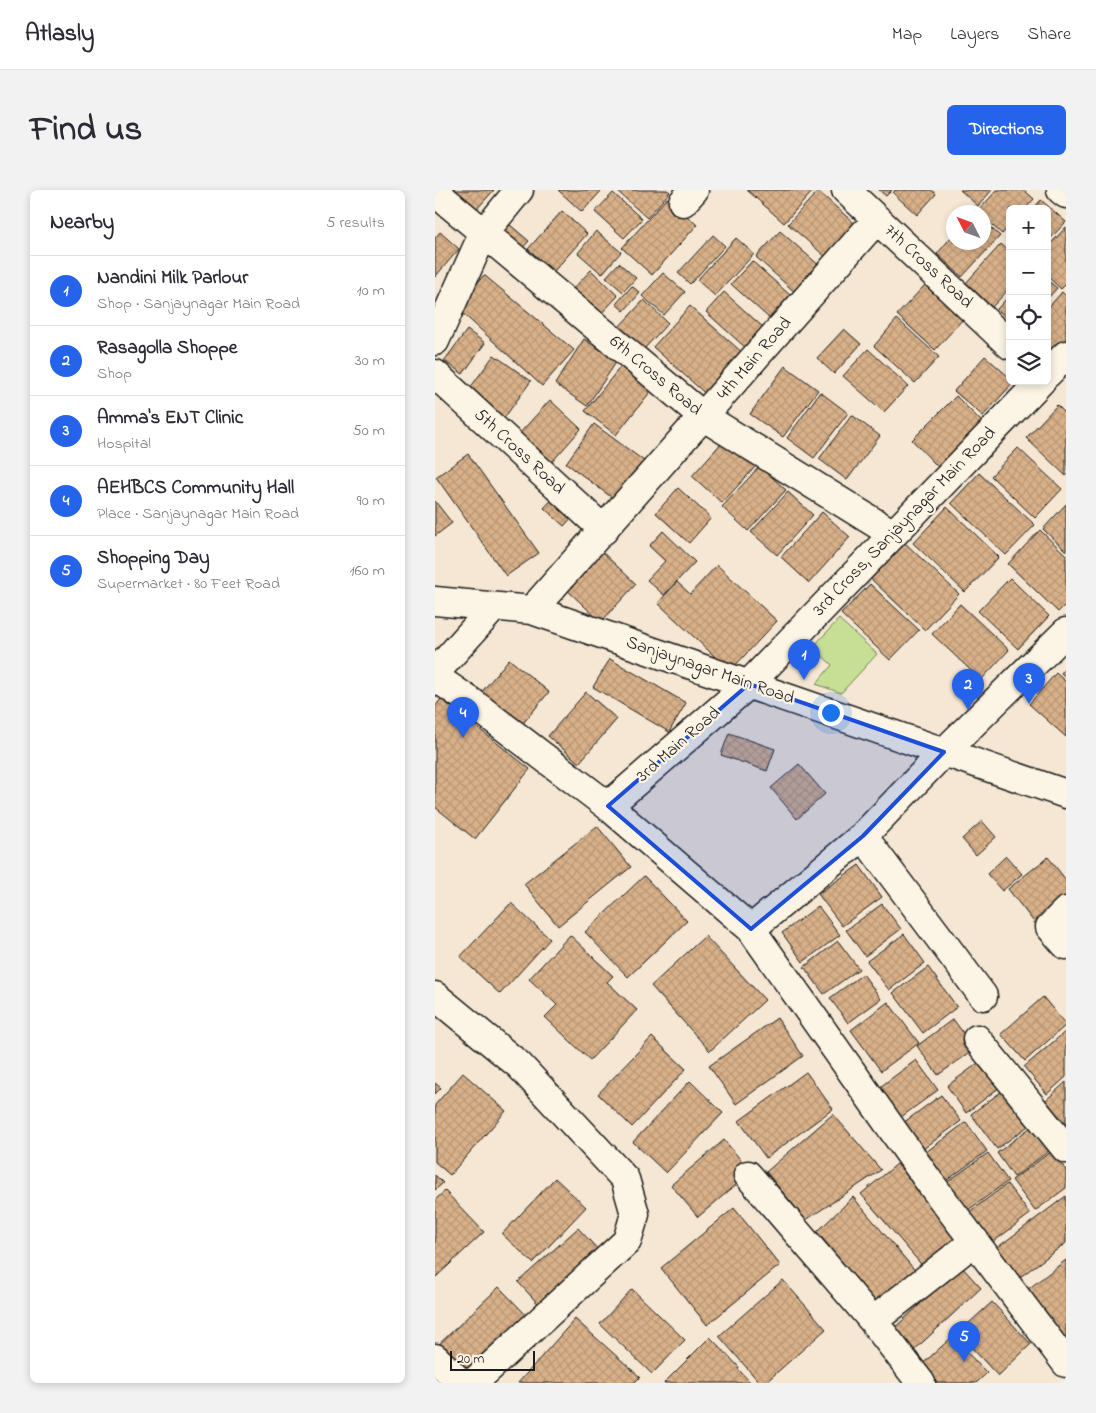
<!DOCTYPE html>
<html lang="en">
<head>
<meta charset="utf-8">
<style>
	:root { --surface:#fff; --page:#f2f2f3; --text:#2b2b33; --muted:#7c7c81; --line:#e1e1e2; --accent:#2563eb }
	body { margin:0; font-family:"Indie Flower",sans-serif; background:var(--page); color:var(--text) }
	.controls { position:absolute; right:15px; top:15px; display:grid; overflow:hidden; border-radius:8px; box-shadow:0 2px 8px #0003 }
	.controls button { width:45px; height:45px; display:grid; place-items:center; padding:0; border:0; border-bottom:1px solid var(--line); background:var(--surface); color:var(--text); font:25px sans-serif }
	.compass { position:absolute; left:511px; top:15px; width:45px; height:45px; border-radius:50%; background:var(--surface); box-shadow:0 2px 8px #0003; rotate:312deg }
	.scale { position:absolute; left:15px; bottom:12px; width:85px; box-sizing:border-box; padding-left:5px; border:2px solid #1c1c1c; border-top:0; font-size:14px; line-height:18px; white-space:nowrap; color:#1c1c1c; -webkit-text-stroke:4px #fcf5e5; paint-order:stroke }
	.you { position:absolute; left:395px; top:522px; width:18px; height:18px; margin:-12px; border:4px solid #fff; border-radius:50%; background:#1a73e8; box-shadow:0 0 0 8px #1a73e833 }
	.badge { display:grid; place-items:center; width:32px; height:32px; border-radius:50%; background:var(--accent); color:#fff; font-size:16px; font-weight:700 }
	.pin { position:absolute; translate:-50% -41px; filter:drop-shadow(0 1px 2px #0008) }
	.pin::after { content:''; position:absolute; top:26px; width:18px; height:15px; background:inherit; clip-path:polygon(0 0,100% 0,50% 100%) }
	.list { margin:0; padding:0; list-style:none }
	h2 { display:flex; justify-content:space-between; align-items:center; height:65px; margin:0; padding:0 20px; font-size:21px }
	h2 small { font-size:16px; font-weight:400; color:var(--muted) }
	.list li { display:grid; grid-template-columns:32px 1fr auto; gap:15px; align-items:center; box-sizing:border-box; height:70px; padding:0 20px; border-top:1px solid var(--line) }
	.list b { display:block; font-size:19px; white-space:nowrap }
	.list p { margin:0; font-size:16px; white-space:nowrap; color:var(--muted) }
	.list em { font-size:16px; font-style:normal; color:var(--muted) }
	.icon { flex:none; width:28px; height:28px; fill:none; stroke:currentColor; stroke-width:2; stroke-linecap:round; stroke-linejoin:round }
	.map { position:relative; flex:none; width:631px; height:1193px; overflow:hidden; border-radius:8px }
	header { display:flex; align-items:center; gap:30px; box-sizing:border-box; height:70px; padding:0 25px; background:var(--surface); border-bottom:1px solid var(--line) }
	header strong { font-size:24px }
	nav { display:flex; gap:28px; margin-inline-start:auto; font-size:18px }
	.intro { display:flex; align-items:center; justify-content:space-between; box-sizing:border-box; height:120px; padding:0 30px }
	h1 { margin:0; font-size:35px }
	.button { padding:12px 22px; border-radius:8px; background:var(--accent); color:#fff; font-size:18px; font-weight:700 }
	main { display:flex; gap:30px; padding:0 30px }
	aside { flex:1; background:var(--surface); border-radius:8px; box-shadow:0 2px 8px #0003 }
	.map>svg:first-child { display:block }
</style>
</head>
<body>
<header>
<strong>Atlasly</strong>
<nav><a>Map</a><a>Layers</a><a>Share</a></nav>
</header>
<div class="intro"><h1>Find us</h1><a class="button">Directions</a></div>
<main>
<aside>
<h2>Nearby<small>5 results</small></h2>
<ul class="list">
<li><span class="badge">1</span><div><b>Nandini Milk Parlour</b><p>Shop · Sanjaynagar Main Road</p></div><em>10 m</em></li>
<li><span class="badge">2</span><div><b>Rasagolla Shoppe</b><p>Shop</p></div><em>30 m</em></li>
<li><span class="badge">3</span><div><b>Amma's ENT Clinic</b><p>Hospital</p></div><em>50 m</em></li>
<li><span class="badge">4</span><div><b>AEHBCS Community Hall</b><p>Place · Sanjaynagar Main Road</p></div><em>90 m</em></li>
<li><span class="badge">5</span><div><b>Shopping Day</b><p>Supermarket · 80 Feet Road</p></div><em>160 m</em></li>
</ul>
</aside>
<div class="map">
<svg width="631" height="1193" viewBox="0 0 631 1193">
	<defs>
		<pattern id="building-cross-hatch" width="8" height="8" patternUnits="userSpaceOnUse" patternTransform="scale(1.25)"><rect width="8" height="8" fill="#d8b089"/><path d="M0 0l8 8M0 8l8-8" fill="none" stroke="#b99776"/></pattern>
	</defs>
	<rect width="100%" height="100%" fill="#f5e7d3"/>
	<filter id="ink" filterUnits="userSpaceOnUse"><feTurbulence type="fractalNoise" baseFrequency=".02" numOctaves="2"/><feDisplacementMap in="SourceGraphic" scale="10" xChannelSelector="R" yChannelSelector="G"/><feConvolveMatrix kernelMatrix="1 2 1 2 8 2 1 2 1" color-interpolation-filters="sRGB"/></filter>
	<g filter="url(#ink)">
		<path fill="#c6df95" stroke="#717e58" d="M404,429L442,464L406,503L381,494L397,475L378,457Z"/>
		<path fill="url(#building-cross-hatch)" stroke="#1c1c1c" d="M17,0H59L40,21Z
			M123,0H167L147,22Z
			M181,0H232L235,2L212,28Z
			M312,0H377L378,1L349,33Z
			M444,0H457L451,6Z
			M460,0H496L501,4L482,25L458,3Z
			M525,0H557L543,16Z
			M562,0H589L599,9L590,19H575V36L567,44L548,27V22L543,21Z
			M383,1L421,35L392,68L353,34Z
			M178,3L207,29L189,48L160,22Z
			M232,8L262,35L217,85L187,58Z
			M606,10L631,32L612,52V19H598Z
			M127,21L152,44L119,81L93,59Z
			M548,31L565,46L527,87L502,64L518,45V52H548Z
			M74,34L94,51L82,64L63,47Z
			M631,37V94L626,99L612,86V58Z
			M161,41L186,62L167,84L143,63Z
			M345,41L387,78L363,105L321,67Z
			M5,42L24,59L0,87V48Z
			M278,45L290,56L255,94L243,83Z
			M301,48L319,64L280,106L262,90Z
			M566,54L575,62V98L557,117L531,93Z
			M317,71L356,106L335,129L296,94Z
			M184,73L201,88L188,102L171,87Z
			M156,80L183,106L162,128L134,103Z
			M228,83L250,102L229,125L207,106Z
			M49,85L139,160L107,196L22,118Z
			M612,90L622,98L612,109Z
			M490,95L528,129L500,160L462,125Z
			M197,96L205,103L189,121L181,114Z
			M289,102L330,139L312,159L271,122Z
			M627,102L631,106V157L620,169L612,162V119Z
			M575,105V131L562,119Z
			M209,110L233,133L208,160L183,138Z
			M255,116L310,165L273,206L218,157Z
			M462,129L504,167L480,193L439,156Z
			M409,139L426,154L399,184L382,168Z
			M32,140L50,153L28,184L9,171Z
			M149,149L182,171L152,216L120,194Z
			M433,159L473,196L449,222L408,186Z
			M59,165L96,191L67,231L30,205Z
			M550,166L575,188V191L579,192L548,226L519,201Z
			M186,176L216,201L181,245L150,221Z
			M350,176L383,200L348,247L315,224Z
			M385,202L413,223L379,268L352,248Z
			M521,206L548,233L503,277L477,250Z
			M115,210L146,239L116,273L84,244Z
			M622,215L631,224V286L591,248Z
			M417,225L445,246L412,290L384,269Z
			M159,234L209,271L180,310L131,273Z
			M290,249L321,276L287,313L257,286Z
			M583,258L627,299L600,328L556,286Z
			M33,264L104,363L71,386L1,287Z
			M325,276L351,300L313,341L287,317Z
			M544,283L600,335L571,365L516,313Z
			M243,298L276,328L254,353L221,323Z
			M353,302L378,325L342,365L316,342Z
			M122,304L142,322L129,336L109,318Z
			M0,311L17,333L0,346Z
			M631,314V361L608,339Z
			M512,317L564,367L530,402L478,353Z
			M387,322L415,347L374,393L346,367Z
			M605,340L631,365V414L623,422L573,374Z
			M228,341L260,372L229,405L212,390L230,371L214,356Z
			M470,353L524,404L490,440L436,389Z
			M164,359L201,394L166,432L129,397Z
			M282,375L342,431L295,481L223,413L242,392L255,404Z
			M575,388L614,426L583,459L543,421Z
			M435,394L484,440L455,470L406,424Z
			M525,414L574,460L546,490L497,444Z
			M74,469L114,502L85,537L45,504Z
			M175,469L251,513L234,542L158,497Z
			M631,477V487L626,483Z
			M621,483L631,492V547L594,514Z
			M151,502L182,529L144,573L113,546Z
			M6,509L95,579L40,649L0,617V517Z
			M294,543L340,559L332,581L286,565Z
			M364,574L390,604L362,629L336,598Z
			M547,631L561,647L541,665L527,649Z
			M162,636L196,677L123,736L89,694Z
			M571,666L587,684L567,701L552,684Z
			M613,667L631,690V706L621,714L602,736L573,699Z
			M424,675L447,707L407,736L383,704Z
			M209,686L252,731L193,787L150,742Z
			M76,713L115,749L65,804L25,767Z
			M447,714L466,739L430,766L411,740Z
			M383,716L405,745L368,772L347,743Z
			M469,744L490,773L454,800L432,771Z
			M135,745L178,786L172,792L202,820L155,870L110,827L122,815L94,789Z
			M270,746L330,810L275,861L216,796Z
			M403,751L424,779L389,804L369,777Z
			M493,777L522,817L488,843L458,803Z
			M428,784L446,809L413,833L395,808Z
			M608,807L631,835L590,871L566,844Z
			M453,812L484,853L446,881L416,840Z
			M342,828L368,866L301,914L274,876Z
			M518,829L540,859L503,885L482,856Z
			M631,841V887L612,904L589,877Z
			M217,847L251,879L197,937L163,904Z
			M481,870L503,900L462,930L441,900Z
			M546,871L565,897L531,923L512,896Z
			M371,882L398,919L331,968L304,931Z
			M28,883L71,921L15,985L0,972V915Z
			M255,891L288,923L231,983L198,952Z
			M631,892V934L610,911Z
			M0,893L6,898L0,904Z
			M574,896L600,931L562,959L536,924Z
			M506,905L526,931L484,962L464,936Z
			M398,924L446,980L371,1030L331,982Z
			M531,932L552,961L508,993L487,965Z
			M600,934L618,958L579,987L562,963Z
			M289,950L316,982L263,1027L236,995Z
			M617,961L631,980V998L600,1021L577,990Z
			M553,963L573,991L529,1023L508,995Z
			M462,974L526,1050L491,1080L426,1004Z
			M0,985L8,993L0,1000Z
			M120,988L151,1017L98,1073L67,1044Z
			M572,994L595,1024L553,1056L530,1025Z
			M10,1001L49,1042L0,1088V1010Z
			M631,1006V1053L581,1090L559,1060Z
			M418,1007L483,1084L443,1115L382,1042Z
			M299,1018L345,1075L272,1135L226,1078Z
			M143,1038L167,1064L107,1118L83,1092Z
			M631,1070V1147L625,1152L588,1103Z
			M526,1076L546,1098L475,1164L455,1142Z
			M348,1090L391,1139L330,1193H325L284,1146Z
			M64,1097L95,1129L30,1191L0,1158Z
			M197,1099L250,1150L217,1184L165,1134Z
			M557,1112L596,1154L563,1186L523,1143Z
			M140,1129L205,1187L199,1193H83Z
			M275,1147L304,1177L303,1179L316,1193H229Z
			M517,1147L552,1183L541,1193H497L483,1178Z"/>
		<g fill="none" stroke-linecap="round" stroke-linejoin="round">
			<defs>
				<path id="minor" d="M411,0L575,155
					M626,0L631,4
					M0,2L269,227L458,344
					M248,12L259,0
					M0,151L48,44L84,0
					M0,184L169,340
					M612,184L631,165
					M0,411L97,420L631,604
					M97,420L442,29
					M0,483L59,417
					M0,487L35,511L173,616L316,739L493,990L631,1173
					M173,616L314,494L606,191
					M428,646L548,806
					M631,721L615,737L631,755
					M316,739L428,646L509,562L631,442
					M0,806L84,875L190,989L200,1024L192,1051L38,1193
					M542,849L631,959
					M313,985L438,1131
					M0,1168L26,1193
					M486,1193L438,1131L540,1051"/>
			</defs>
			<use href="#minor" stroke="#1c1c1c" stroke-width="31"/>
			<use href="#minor" stroke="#fcf5e5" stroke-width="28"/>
		</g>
	</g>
	<path fill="#1d4ed8" fill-opacity="0.2" stroke="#1d4ed8" stroke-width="4" stroke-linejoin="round" d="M314,494L509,562L428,646L316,739L173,616Z"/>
	<g text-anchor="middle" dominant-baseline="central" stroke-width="4.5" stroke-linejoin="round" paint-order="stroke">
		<g font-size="18" fill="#1c1c1c" stroke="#fcf5e5">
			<text transform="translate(493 77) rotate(43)">7th Cross Road</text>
			<text transform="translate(320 169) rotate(-49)">4th Main Road</text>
			<text transform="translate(220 186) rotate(40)">6th Cross Road</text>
			<text transform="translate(84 262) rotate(43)">5th Cross Road</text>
			<text transform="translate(470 332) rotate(-46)">3rd Cross, Sanjaynagar Main Road</text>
			<text transform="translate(275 481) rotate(19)">Sanjaynagar Main Road</text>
			<text transform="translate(244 555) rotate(-41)">3rd Main Road</text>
		</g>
	</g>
</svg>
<div class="controls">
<button>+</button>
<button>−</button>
<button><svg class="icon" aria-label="locate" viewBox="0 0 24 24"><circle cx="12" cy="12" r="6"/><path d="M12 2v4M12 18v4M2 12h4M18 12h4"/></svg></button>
<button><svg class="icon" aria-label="layers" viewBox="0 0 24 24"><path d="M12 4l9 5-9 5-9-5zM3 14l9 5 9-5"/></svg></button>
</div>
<svg class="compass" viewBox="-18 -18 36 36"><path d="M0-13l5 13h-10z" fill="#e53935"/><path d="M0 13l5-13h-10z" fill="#7c7c81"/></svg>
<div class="scale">20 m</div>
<div class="you"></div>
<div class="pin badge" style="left:369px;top:490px">1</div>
<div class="pin badge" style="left:533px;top:520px">2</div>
<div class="pin badge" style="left:594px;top:514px">3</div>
<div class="pin badge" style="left:28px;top:548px">4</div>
<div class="pin badge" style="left:529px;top:1172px">5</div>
</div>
</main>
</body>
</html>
